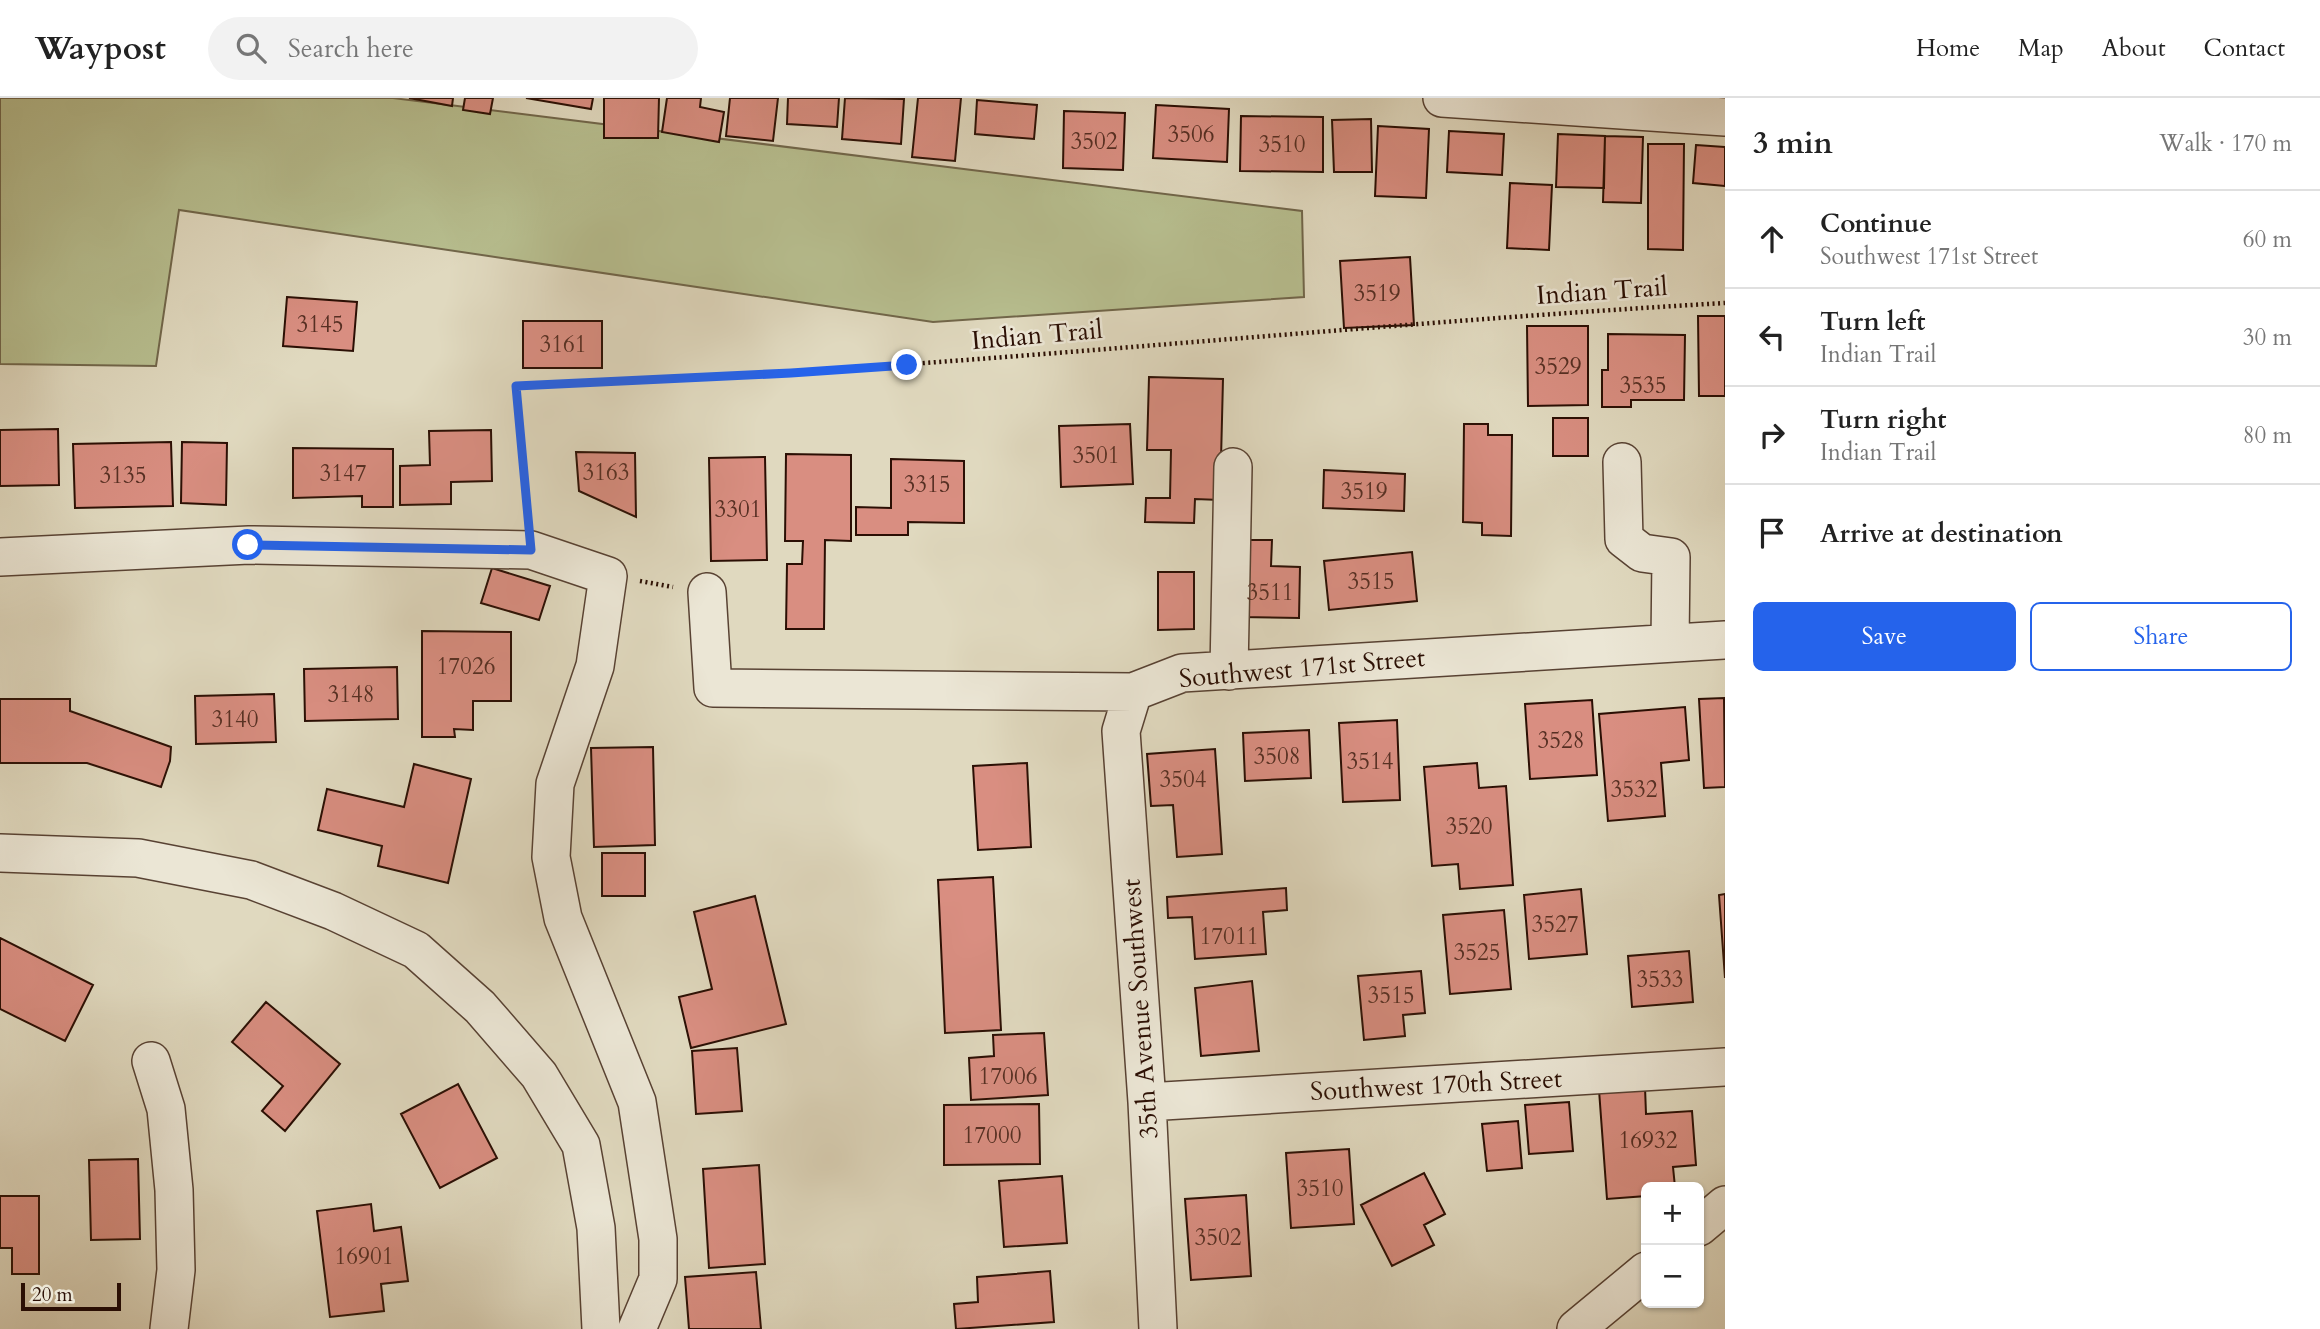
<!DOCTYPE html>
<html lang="en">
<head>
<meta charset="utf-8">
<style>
	:root { --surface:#fff; --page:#f2f2f2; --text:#222; --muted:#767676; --line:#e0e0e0; --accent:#2563eb }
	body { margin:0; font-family:Cardo,serif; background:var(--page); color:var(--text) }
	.controls { position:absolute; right:21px; bottom:21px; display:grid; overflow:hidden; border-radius:10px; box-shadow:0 2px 5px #0004 }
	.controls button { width:63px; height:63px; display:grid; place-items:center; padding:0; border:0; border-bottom:2px solid var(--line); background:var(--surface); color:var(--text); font:35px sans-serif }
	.scale { position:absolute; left:21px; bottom:18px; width:100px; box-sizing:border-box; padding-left:7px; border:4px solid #2b0f04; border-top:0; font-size:19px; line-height:24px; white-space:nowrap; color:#2b0f04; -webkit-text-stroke:5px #ebe6d5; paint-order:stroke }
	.stop { position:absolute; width:21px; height:21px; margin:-16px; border:5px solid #2563eb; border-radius:50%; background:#fff }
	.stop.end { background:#2563eb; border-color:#fff; box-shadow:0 2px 7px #0008 }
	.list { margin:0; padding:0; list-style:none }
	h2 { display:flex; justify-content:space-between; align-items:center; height:91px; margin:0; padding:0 28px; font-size:30px }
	h2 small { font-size:23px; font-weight:400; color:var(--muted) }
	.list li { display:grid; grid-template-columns:46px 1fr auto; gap:21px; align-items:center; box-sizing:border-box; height:98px; padding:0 28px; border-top:2px solid var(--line) }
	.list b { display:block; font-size:26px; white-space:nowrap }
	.list p { margin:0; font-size:23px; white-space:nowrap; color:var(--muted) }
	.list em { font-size:23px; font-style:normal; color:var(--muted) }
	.actions { display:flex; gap:14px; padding:21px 28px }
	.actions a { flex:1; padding:16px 0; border:2px solid var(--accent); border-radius:10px; text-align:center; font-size:24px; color:var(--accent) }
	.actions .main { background:var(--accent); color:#fff }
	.icon { flex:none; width:38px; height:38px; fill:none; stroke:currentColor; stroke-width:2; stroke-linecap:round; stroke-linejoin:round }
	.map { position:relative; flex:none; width:1725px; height:1231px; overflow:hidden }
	header { display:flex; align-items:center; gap:42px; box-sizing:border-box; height:98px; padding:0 35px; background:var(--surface); border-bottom:2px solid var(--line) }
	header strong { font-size:33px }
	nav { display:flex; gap:38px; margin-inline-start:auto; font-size:24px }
	.search { width:490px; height:63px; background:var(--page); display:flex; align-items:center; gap:18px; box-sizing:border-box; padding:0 24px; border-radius:38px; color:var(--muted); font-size:26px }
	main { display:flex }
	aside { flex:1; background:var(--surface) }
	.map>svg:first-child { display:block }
</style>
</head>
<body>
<header>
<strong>Waypost</strong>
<div class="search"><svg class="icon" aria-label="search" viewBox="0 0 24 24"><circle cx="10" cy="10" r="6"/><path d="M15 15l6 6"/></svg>Search here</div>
<nav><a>Home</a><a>Map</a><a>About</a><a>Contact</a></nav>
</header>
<main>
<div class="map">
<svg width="1725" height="1231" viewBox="0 0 1725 1231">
	<rect width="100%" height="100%" fill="#e0d9bf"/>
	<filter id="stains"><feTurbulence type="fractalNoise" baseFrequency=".00286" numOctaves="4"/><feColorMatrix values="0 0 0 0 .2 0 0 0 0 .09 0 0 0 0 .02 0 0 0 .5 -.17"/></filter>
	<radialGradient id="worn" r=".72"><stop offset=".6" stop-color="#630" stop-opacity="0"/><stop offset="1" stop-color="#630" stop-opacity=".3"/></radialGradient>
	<path fill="#b7be8f" stroke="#71664a" stroke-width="2" d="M0,0H393L1302,113L1304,199L933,224L179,112L156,268L0,266Z"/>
	<path fill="#d98e81" stroke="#2b0f04" stroke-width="2" d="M409,0H453L452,8Z
		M465,0H493L490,16L463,12Z
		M526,0H593L591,11Z
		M604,0H659L658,40H604Z
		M667,0H701L700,9L724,14L719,44L662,34Z
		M730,0H778L773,43L726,38Z
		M788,0H839L837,29L787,26Z
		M845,0L904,1L901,46L842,41Z
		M918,0H961L955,63L912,59Z
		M977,2L1037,7L1034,41L975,36Z
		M1156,7L1229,11L1227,64L1153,60Z
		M1064,13L1125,15L1123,72L1063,70Z
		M1241,18L1323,19V74L1240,73Z
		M1371,21L1372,74H1334L1332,22Z
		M1378,28L1429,31L1426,100L1375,98Z
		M1449,33L1504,36L1502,77L1447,74Z
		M1558,36L1605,38L1604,90L1556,89Z
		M1605,38L1643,39L1641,105L1603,104Z
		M1648,46H1684L1683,152L1648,151Z
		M1696,47L1725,49V88L1693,85Z
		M1510,85L1552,87L1549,152L1507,150Z
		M1410,159L1414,227L1344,230L1340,163Z
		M287,199L357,204L353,253L283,248Z
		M1698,218H1725V298H1699Z
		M523,223H602V270H523Z
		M1527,228H1588V307L1528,308Z
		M1608,236L1685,237L1684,302H1631V309H1602V272H1608Z
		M1149,279L1223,281L1220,402L1195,401L1194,425L1145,424L1146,400H1170L1171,352H1147Z
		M1553,320H1588V358H1553Z
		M1130,326L1133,386L1061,389L1059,328Z
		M1464,326H1488V337H1512L1511,438L1482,437V425L1463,424Z
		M58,331L59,387L0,388V332Z
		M491,332L492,383L451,384V406L400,407V368L430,367L429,333Z
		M171,344L173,408L75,410L73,346Z
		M182,344L227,345L226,407L181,405Z
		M293,350L393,351V409H362V398L293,400Z
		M576,354L635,355L636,419L579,393Z
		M786,356L851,357V443L825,442L824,531H786L787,466H802L803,443H785Z
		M765,359L767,462L711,463L709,360Z
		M891,361L964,363V425L908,424V437H856V409L891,410Z
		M1324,372L1405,376L1404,413L1323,410Z
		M1242,442H1272L1271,468L1300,469L1299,520L1240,519Z
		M1412,454L1417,503L1329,512L1324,463Z
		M492,470L550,488L539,522L481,505Z
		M1158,474H1194V531L1158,532Z
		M422,533L511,534V603H473V632L454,631L455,639H422Z
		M397,569L398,621L305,623L304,571Z
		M274,596L276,644L196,646L195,598Z
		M1724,600L1725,689L1704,690L1699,601Z
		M0,601H70V613L171,649L170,663L161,689L87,665H0Z
		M1592,602L1597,677L1530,681L1525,606Z
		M1685,609L1689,662L1661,665L1665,718L1608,723L1599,616Z
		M1397,622L1400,702L1343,704L1339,625Z
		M1309,632L1311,680L1245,683L1243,635Z
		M653,649L655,747L594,749L591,650Z
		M1215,651L1222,756L1177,759L1173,707L1151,708L1147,656Z
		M1027,665L1031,749L978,752L973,668Z
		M1477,665L1479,690L1506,688L1513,787L1460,791L1458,766L1432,768L1424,669Z
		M414,666L471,681L448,785L378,768L382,748L318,732L327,691L404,709Z
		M602,755H645V798H602Z
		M993,779L1001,932L945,935L938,782Z
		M1286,790L1287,812L1263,814L1266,856L1195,861L1192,819L1168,820L1167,799Z
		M1581,791L1587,856L1529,861L1524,797Z
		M1725,796V880L1719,797Z
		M755,798L786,926L691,950L679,899L712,891L694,814Z
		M1504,812L1511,891L1450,896L1443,817Z
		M0,840L93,887L65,943L0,911Z
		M1689,853L1693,904L1632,909L1628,858Z
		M1421,873L1425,915L1403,917L1405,938L1364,942L1358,878Z
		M1252,883L1259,953L1201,958L1195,890Z
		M266,904L340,966L285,1033L262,1013L283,988L232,944Z
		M1044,935L1048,997L971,1002L969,960L994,958L993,937Z
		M737,950L742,1013L696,1016L692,953Z
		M458,986L497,1060L440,1090L401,1016Z
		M1645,989L1646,1016L1692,1013L1696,1067L1673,1069L1675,1089H1646V1098L1607,1101L1599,992Z
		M1569,1004L1573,1053L1529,1056L1525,1007Z
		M1039,1006L1040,1066L944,1067V1007Z
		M1518,1023L1522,1070L1487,1073L1482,1026Z
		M1349,1051L1354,1126L1291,1130L1286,1055Z
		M138,1061L140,1141L91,1142L89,1062Z
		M759,1067L765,1166L709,1170L703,1071Z
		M1424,1075L1445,1116L1424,1127L1434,1147L1392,1168L1361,1107Z
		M1062,1078L1067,1145L1004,1149L999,1083Z
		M1246,1097L1251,1178L1191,1182L1185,1101Z
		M0,1098H39V1176H12V1150H0Z
		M371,1106L374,1133L401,1129L408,1183L381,1186L384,1213L330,1219L317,1113Z
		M1050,1173L1054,1224L956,1231L954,1206L978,1204L977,1179Z
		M756,1174L761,1231H689L685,1179Z"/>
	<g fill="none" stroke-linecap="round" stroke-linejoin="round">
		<defs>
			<path id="minor" d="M1442,0L1725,19
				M1622,364L1624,441L1642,455L1671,459L1670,545
				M0,459L249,447L531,452L608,478L595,568L555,686L551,759L563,820L637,1004L658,1141V1181L637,1231
				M707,494L713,590L1133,594L1182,575L1725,542
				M1229,573L1233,369
				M1133,594L1121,633L1147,1004L1158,1231
				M0,755L138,760L251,782L333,813L416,852L480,909L539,977L581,1047L596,1130L601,1231
				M151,963L166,1011L174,1092L176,1172L169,1231
				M1147,1004L1725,969
				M1699,1129L1725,1107
				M1576,1231L1646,1173"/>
		</defs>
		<use href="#minor" stroke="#584233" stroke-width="40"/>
		<path stroke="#2b0f04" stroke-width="4.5" stroke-dasharray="2 3.5" stroke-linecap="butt" d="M528,419L516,288C920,274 1322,228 1725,205
			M640,483L673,489"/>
		<use href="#minor" stroke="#ebe6d5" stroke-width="37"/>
	</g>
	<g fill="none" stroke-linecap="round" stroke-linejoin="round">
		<path stroke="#2563eb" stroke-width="9" d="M248,447L531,452L516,288L791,275L907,267"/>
	</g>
	<g text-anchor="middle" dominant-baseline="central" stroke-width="5" stroke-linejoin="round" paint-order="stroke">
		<g font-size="23" fill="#562f23">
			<text x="1191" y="36">3506</text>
			<text x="1094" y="43">3502</text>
			<text x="1282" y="46">3510</text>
			<text x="1377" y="195">3519</text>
			<text x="320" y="226">3145</text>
			<text x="563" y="246">3161</text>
			<text x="1558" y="268">3529</text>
			<text x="1643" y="287">3535</text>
			<text x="1096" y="357">3501</text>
			<text x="606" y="374">3163</text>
			<text x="343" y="375">3147</text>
			<text x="123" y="377">3135</text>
			<text x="927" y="386">3315</text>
			<text x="1364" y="393">3519</text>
			<text x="738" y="411">3301</text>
			<text x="1371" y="483">3515</text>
			<text x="1270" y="494">3511</text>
			<text x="466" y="568">17026</text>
			<text x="351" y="596">3148</text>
			<text x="235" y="621">3140</text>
			<text x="1561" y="642">3528</text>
			<text x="1277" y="658">3508</text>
			<text x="1370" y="663">3514</text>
			<text x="1183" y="681">3504</text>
			<text x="1634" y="691">3532</text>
			<text x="1469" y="728">3520</text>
			<text x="1555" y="826">3527</text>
			<text x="1229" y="838">17011</text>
			<text x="1477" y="854">3525</text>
			<text x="1660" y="881">3533</text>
			<text x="1391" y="897">3515</text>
			<text x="1008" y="978">17006</text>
			<text x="992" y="1037">17000</text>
			<text x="1648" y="1042">16932</text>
			<text x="1320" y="1090">3510</text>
			<text x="1218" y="1139">3502</text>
			<text x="364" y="1158">16901</text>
		</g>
		<g font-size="26" fill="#2b0f04" stroke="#ebe6d5">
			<text transform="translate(1602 193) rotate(-4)">Indian Trail</text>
			<text transform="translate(1037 237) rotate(-5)">Indian Trail</text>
			<text transform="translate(1302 570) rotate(-5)">Southwest 171st Street</text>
			<text transform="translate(1140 911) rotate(-94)">35th Avenue Southwest</text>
			<text transform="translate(1436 987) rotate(-3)">Southwest 170th Street</text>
		</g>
	</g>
	<rect width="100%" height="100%" filter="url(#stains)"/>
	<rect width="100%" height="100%" fill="url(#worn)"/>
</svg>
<div class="controls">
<button>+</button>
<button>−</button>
</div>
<div class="scale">20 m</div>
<div class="stop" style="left:248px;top:447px"></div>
<div class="stop end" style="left:907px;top:267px"></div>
</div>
<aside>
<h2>3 min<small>Walk · 170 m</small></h2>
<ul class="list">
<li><svg class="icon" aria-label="ahead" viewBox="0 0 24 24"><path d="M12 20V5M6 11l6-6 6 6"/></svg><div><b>Continue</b><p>Southwest 171st Street</p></div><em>60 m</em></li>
<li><svg class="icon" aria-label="left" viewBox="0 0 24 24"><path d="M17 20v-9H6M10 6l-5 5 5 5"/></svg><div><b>Turn left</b><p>Indian Trail</p></div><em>30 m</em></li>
<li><svg class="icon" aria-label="right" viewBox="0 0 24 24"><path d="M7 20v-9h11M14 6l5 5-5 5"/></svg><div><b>Turn right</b><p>Indian Trail</p></div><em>80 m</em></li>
<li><svg class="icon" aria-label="arrive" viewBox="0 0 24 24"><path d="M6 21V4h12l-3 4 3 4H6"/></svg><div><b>Arrive at destination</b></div></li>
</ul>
<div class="actions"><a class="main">Save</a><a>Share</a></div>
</aside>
</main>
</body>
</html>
